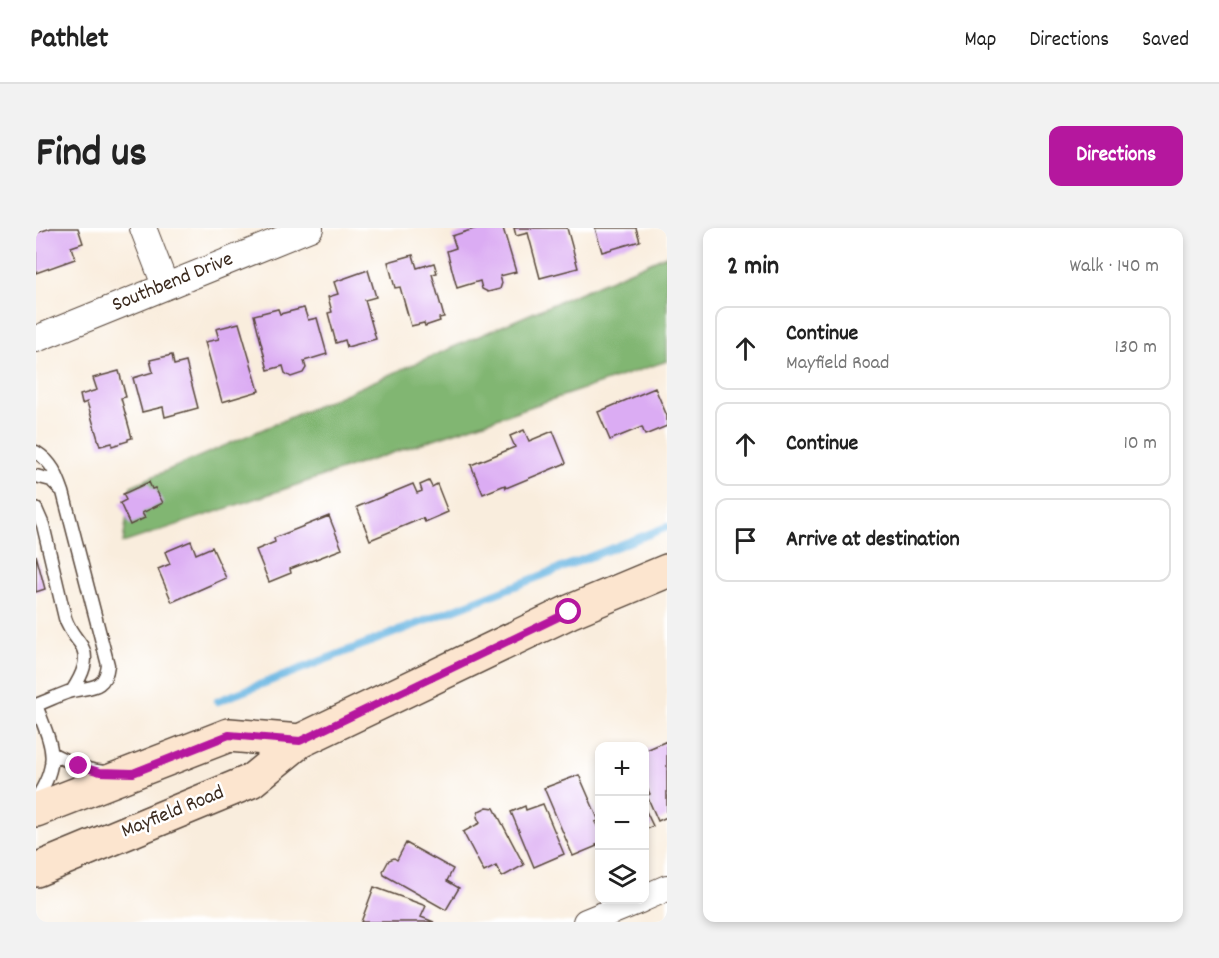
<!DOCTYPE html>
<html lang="en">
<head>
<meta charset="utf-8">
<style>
	:root { --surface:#fff; --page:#f2f2f2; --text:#222; --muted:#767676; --line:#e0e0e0; --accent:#b5179e }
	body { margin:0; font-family:Dekko,sans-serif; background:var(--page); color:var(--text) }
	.controls { position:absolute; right:18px; bottom:18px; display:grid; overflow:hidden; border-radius:12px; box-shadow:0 3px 9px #0003 }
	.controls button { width:54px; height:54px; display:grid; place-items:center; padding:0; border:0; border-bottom:2px solid var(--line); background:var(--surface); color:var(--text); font:30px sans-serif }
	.stop { position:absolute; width:18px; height:18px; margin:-14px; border:4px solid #b5179e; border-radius:50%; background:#fff }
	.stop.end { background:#b5179e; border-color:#fff; box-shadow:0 2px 6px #0008 }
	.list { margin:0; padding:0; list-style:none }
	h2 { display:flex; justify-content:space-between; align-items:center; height:78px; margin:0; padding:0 24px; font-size:26px }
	h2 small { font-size:20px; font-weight:400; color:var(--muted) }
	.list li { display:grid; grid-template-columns:39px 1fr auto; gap:18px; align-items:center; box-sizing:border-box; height:84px; margin:0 12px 12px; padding:0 12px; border:2px solid var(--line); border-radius:12px }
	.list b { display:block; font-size:22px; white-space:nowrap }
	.list p { margin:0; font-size:20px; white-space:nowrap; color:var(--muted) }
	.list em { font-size:20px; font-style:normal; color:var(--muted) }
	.icon { flex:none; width:33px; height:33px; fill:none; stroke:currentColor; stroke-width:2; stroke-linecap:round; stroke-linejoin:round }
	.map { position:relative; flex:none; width:631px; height:694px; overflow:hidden; border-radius:12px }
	header { display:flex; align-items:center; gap:36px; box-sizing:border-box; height:84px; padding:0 30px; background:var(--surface); border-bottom:2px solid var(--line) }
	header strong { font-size:28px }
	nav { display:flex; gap:33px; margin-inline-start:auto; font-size:21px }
	.intro { display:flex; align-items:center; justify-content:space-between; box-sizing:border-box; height:144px; padding:0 36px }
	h1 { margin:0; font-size:42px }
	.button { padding:15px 27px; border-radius:12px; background:var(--accent); color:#fff; font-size:21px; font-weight:700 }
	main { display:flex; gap:36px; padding:0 36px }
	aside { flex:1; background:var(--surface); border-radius:12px; box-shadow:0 3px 9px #0003 }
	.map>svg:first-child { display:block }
</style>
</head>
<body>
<header>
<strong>Pathlet</strong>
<nav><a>Map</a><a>Directions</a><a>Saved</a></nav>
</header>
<div class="intro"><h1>Find us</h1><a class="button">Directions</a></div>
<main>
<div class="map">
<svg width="631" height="694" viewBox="0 0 631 694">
	<rect width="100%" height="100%" fill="#fff"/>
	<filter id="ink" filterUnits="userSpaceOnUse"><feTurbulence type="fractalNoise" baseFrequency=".0167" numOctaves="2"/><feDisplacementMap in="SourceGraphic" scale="12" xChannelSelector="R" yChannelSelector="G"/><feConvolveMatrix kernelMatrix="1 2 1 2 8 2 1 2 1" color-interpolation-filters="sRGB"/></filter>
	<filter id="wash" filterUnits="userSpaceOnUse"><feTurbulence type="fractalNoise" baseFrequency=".008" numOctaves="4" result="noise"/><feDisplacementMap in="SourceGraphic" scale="24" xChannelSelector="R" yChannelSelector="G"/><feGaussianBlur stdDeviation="1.35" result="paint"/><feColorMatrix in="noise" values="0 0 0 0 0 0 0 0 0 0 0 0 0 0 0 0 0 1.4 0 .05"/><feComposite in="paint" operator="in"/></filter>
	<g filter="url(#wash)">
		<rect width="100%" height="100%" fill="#f9eddd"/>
		<path fill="#81b672" stroke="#5e7048" stroke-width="1.5" d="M631,27V133L87,315L95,258Z"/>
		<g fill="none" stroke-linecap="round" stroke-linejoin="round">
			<path stroke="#69b6e2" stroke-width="8" d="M182,473L631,299"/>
		</g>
		<g id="blocks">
			<path fill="#dbacf3" d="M15,0H42L47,15L35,19L39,31L0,45V5Z
				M441,0H467L480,44L464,48L466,55L464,61L452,64L446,61L444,53L421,60L411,23L420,20L416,8Z
				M478,0H531L542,40L504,50L492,5L480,8Z
				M559,0H600L604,13L566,24Z
				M377,27L381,40L398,35L401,45L396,46L408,89L403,90L404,93L389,98L388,95L375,98L364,59L359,60L352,34Z
				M332,42L340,69L329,72L340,111L311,119L309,112L300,115L292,85L296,84L292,69L302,66L298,54Z
				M268,80L272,92L281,90L291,126L268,133L270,140L267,145L255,149L249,145L247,138L232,142L218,87L242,81L244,86Z
				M203,95L223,163L186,174L169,114L183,111L180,101Z
				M136,127L138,137L150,134L162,180L129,189L127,179L106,184L97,150L117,144L114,132Z
				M83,143L90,169L85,170L96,210L92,211V213L76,218V215L64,218L51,174L46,176L44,167L61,162L57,150Z
				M619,160L631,188V198L609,207L606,199L574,212L562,184Z
				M488,202L493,213L517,203L530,235L470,260L469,257L447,266L435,237L479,219L474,208Z
				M393,253L396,259L401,256L412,284L389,294L387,290L334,312L321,279L377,256L381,265L386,263L384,257Z
				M113,254L116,261L119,260L127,275L106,285L109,290L94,297L84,275L90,272L87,266Z
				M293,288L306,321L254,341L255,345L233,354L220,322L239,314L238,310Z
				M155,313L160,326L176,319L190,350L136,374L122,341L134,336L129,324Z
				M0,327L9,361L0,364Z
				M631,513V589L622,593L611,568L614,566L608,554V523Z
				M543,547L563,593L559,594L564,604V615L560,617L561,618L537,628L508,560Z
				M507,576L528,626L498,639L475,584L489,578L490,582Z
				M451,579L458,580L488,637L466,649L460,638L448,644L427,604L444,595L441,589L443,583Z
				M608,579L617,598L608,602Z
				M370,615L417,641L411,653L423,660L410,682L348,647L347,643L353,632L358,630L361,632Z
				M338,659L390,678L385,689L398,694H325Z"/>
		</g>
	</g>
	<g filter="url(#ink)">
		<use href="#blocks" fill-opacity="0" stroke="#58473b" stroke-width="1.5"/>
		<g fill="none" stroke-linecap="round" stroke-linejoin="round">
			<defs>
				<path id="lane" d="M0,224C16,234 21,247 27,264L72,437C69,464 52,458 32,464C21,468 11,473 0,477
					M0,248L15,252L24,261
					M0,281L7,297L29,390C32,400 37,406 43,414C56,430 45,449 36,463
					M0,477C15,517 26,532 0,571
					M17,526C35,535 53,544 73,544"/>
				<path id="street" d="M107,0L129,57
					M0,111L274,0
					M608,670L631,660
					M550,694L604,672"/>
				<path id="secondary" d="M0,582L193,507L264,513
					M0,642L215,553L264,513L533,384L631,343"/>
			</defs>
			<use href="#lane" stroke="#58473b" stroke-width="15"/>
			<use href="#street" stroke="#58473b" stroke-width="28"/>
			<use href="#secondary" stroke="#58473b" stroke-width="36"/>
			<use href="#lane" stroke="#fff" stroke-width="12"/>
			<use href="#street" stroke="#fff" stroke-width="26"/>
			<use href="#secondary" stroke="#fce5cf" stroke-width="33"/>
		</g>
	</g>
	<g fill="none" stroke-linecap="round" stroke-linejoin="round" filter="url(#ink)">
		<path stroke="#b5179e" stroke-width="8" d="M43,538L64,544L97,545L193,507L264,513L533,384"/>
	</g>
	<g text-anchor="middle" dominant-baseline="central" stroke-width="5" stroke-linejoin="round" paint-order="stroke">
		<g font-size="21" fill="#3b2a1e" stroke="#fff">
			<text transform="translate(137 55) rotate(-22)">Southbend Drive</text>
			<text transform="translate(137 585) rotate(-22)">Mayfield Road</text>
		</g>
	</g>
</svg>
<div class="controls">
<button>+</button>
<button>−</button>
<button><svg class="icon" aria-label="layers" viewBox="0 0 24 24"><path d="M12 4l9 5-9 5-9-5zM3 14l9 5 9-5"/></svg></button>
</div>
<div class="stop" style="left:533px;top:384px"></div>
<div class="stop end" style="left:43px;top:538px"></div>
</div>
<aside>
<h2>2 min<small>Walk · 140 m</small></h2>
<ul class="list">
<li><svg class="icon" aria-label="ahead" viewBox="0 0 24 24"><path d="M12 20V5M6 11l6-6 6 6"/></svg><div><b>Continue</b><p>Mayfield Road</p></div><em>130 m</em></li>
<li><svg class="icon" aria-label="ahead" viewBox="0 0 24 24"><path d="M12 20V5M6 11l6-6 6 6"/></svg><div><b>Continue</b></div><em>10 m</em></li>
<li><svg class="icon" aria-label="arrive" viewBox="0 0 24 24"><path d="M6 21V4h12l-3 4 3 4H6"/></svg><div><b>Arrive at destination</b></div></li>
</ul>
</aside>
</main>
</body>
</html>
